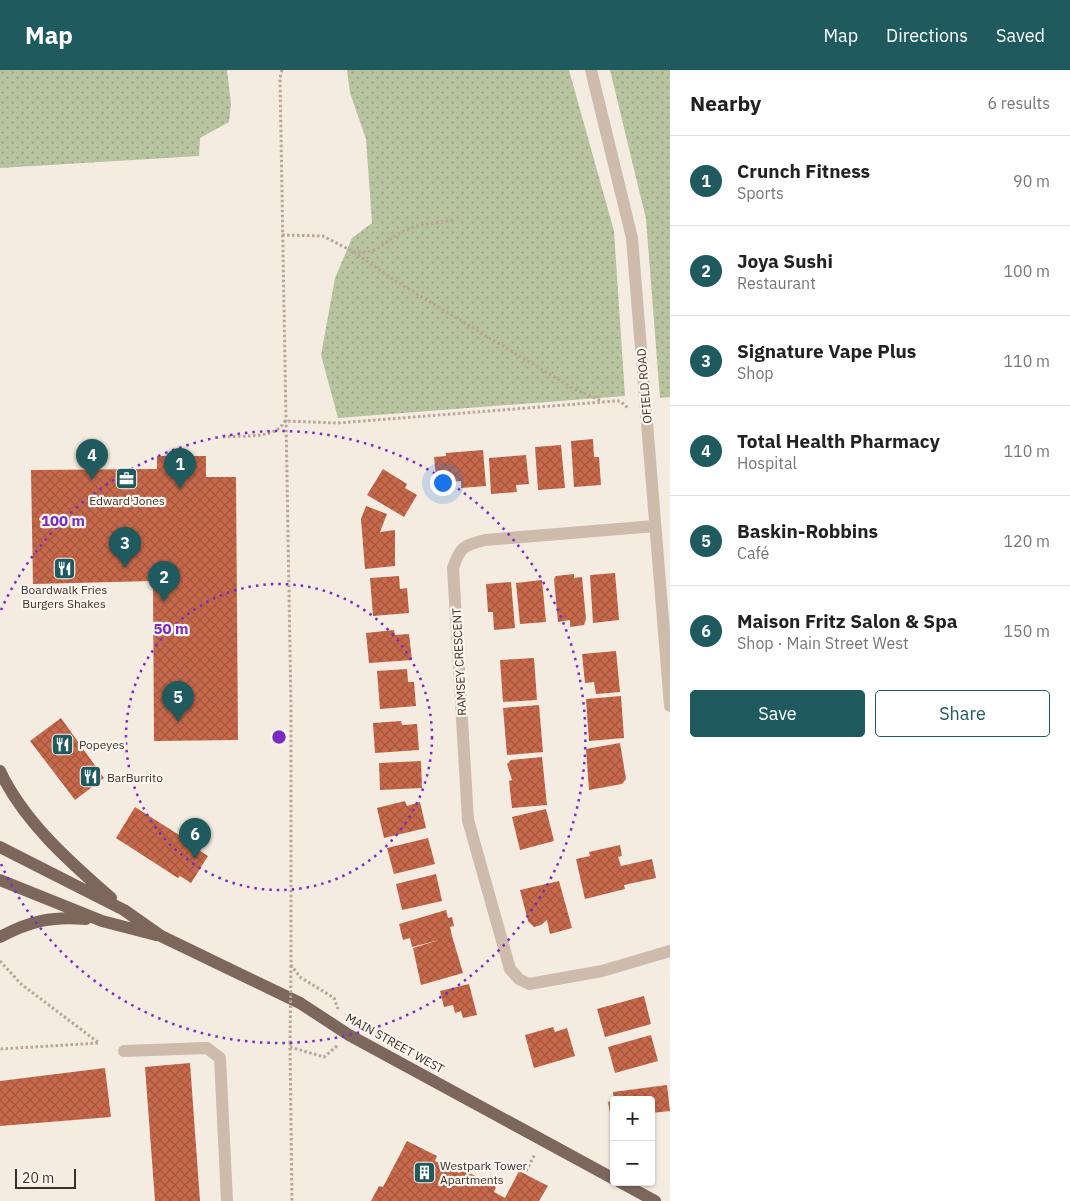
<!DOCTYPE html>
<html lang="en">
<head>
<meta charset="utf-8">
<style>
	:root { --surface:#fff; --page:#f6f6f6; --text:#222; --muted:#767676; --line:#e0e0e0; --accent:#1f5a5e }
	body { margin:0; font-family:"IBM Plex Sans",sans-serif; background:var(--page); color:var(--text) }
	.controls { position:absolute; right:15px; bottom:15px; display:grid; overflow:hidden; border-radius:5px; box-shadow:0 1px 4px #0004 }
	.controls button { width:45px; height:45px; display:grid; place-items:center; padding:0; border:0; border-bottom:1px solid var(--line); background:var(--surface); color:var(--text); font:25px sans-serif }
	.scale { position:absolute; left:15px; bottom:12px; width:61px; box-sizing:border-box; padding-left:5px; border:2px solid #3b302b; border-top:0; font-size:14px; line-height:18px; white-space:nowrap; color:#3b302b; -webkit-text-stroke:4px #fbf5ee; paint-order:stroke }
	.you { position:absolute; left:442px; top:412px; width:18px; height:18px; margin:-12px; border:4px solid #fff; border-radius:50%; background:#1a73e8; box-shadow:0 0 0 8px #1a73e833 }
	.badge { display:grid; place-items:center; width:32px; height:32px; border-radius:50%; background:var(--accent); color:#fff; font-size:16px; font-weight:700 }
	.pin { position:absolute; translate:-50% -41px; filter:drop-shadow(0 1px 2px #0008) }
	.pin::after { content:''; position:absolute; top:26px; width:18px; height:15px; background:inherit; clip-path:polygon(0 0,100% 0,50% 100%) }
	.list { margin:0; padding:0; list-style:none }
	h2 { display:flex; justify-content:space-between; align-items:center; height:65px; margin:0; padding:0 20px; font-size:21px }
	h2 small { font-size:16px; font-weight:400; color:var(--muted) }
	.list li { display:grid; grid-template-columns:32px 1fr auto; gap:15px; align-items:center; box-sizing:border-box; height:90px; padding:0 20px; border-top:1px solid var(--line) }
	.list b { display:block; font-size:19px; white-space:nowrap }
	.list p { margin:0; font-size:16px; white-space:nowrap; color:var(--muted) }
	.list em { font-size:16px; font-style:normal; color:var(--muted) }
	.actions { display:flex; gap:10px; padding:15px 20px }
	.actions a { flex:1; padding:11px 0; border:1px solid var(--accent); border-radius:5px; text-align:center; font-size:18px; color:var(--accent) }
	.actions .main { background:var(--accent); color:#fff }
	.map { position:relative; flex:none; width:670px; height:1131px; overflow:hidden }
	header { display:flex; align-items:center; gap:30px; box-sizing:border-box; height:70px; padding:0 25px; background:var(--accent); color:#fff }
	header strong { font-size:24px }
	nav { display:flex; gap:28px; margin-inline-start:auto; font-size:18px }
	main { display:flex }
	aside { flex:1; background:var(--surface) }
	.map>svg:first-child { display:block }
</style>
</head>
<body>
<header>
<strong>Map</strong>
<nav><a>Map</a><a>Directions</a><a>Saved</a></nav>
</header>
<main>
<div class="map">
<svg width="670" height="1131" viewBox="0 0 670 1131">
	<defs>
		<pattern id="grass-dots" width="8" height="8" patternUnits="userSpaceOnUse" patternTransform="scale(1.25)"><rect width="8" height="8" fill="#b8c4a0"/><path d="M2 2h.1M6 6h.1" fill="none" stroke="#97a083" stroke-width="1.8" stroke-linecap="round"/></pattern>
		<pattern id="building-cross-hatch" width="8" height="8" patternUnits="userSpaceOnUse" patternTransform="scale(1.25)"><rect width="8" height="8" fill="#c8694b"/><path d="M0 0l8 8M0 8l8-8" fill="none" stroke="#a4573f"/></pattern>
	</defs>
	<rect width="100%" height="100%" fill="#f4ebe1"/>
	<path fill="url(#grass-dots)" d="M0,0H227L231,34L229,52L200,68L199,86L0,98Z
		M347,0H569L614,161L625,326L338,348L321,285L335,208L352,168L372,153L366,69L350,23Z
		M610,0H670V327L660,328L646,149Z"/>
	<path fill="url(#building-cross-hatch)" d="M593,369L594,387H599L601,415L574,417L571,371Z
		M561,375L565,418L538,420L535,377Z
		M483,380L486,416L461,418V411L448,412L447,407L436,408L434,387L446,386V383Z
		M526,385L529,414L516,415L517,422L491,424L489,388Z
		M157,386H206V407H236L238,670L154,671L153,511L33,514L31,400L157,399Z
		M383,399L407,414L405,418L417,425L404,447L367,425Z
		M366,436L387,444L380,462L395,460V496L365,499L361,449Z
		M615,503L619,550L593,553L590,505Z
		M574,504V508L582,507L586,549L584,555L570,557V550L558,552L554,509L556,506Z
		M399,506L400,519L407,518L409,543L373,546L370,508Z
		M542,510L546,552L520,554L516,513Z
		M511,512L515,558L494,560L493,542H488L486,514Z
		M394,560L395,565L409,564L412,590L369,593L366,563Z
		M616,581L620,622L596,624L594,612L585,613L582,584Z
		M534,588L537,630L503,632L500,590Z
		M407,599L408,612H414L416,636L380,639L377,601Z
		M621,626L624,668L589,671L586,629Z
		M539,635L543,682L507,685L503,638Z
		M61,648L104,708L75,730L30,671Z
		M401,651L402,655L417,654L419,680L375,683L373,653Z
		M620,673L626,709L622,714L589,720L586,679Z
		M542,687L547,735L512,738L509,711L512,710L507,694L511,690Z
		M421,691L422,718L380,720L379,693Z
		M405,731L407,736L420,732L426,758L384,768L377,738Z
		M135,737L198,777L197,779L208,786L191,813L180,806L178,808L116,768Z
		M546,739L554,771L520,780L512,747Z
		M428,768L435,794L394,804L387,778Z
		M620,775L622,786L618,787L621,796L652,789L656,808L624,815L625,819L585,829L576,789L590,786L589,782Z
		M436,804L442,831L402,840L396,814Z
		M559,811L572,858L550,864L547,850L541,855L534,857L528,851L520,820Z
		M446,840L448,848L452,847L454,856L450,857L452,866L463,903L421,915L413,878L439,870L412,877L410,868L403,870L399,854Z
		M469,914L477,945L463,948L461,941L455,943L453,935L444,937L440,921Z
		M644,926L651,954L605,967L597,939Z
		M553,957L555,962L567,958L575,986L534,998L525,965Z
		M651,965L658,991L615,1003L608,977Z
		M190,993L200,1131H155L145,997Z
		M105,998L111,1047L0,1056V1011Z
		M667,1015L670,1041L651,1043V1030H614L613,1022Z
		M614,1031V1042L610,1043L608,1032Z
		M407,1071L437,1086L435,1091L459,1103L462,1099L496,1117L494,1122L505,1128L519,1101L548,1116L539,1131H371L379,1116L383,1117Z"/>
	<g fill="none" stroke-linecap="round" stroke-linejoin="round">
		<path stroke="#b9a596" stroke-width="3" stroke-dasharray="2.5 2.5" stroke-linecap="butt" d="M282,0L280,8L291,636V895L300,907L334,928L338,939
			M282,165L323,166L354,182H365L375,180L401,162L420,155L454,150
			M354,182L397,212L574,319L602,331
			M223,367C243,365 275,370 285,351L338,353L615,331H620L629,339
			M0,891L21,914L99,973L0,979
			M290,973L292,1131
			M290,977L324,987L338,975
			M526,1101L535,1084"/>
		<path stroke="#cdbbac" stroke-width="12" d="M591,0L632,168L670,636
			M655,456L485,470C464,475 460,477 453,498L468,750L510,899L519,909L529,914L602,901L670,881
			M124,981L207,978L220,988L227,1131"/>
		<path stroke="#7d675c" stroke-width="12" d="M0,701C24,752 70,792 111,828
			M0,777L124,840L161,866L300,933L349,965L614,1109
			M0,810L102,851L156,865
			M0,867C30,851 52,846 86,849
			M620,1112L655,1131"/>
		<path stroke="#b9a596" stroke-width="3" stroke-dasharray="2.5 2.5" stroke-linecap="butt" d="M290,973L291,895"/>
	</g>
	<g fill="none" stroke="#7b2cbf" stroke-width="2.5" stroke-dasharray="2.5 5">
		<circle cx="279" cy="667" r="153"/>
		<path d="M1 540A306 306 0 1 1 1 794"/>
	</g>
	<defs>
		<symbol id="office-square" viewBox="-11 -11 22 22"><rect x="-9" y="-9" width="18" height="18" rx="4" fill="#1f5a5e" stroke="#fbf5ee"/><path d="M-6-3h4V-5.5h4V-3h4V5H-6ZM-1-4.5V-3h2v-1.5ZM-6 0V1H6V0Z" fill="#fff"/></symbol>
		<symbol id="restaurant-square" viewBox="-11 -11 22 22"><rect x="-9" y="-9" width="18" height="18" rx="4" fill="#1f5a5e" stroke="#fbf5ee"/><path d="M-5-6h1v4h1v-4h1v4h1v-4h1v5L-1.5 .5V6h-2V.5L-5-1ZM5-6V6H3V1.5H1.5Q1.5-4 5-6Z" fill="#fff"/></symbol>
		<symbol id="building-square" viewBox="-11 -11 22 22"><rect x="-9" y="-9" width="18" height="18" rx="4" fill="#1f5a5e" stroke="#fbf5ee"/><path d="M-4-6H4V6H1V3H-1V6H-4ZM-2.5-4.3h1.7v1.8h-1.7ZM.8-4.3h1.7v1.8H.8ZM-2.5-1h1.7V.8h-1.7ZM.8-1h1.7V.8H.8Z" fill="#fff"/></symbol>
	</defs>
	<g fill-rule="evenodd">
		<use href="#office-square" x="114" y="396" width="25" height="25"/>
		<use href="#restaurant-square" x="52" y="486" width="25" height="25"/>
		<use href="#restaurant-square" x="50" y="662" width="25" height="25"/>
		<use href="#restaurant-square" x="78" y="694" width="25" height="25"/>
		<use href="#building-square" x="412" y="1090" width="25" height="25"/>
	</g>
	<g text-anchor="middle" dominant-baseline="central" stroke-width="4.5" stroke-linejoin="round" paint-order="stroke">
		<g font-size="12" fill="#3b302b" stroke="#fbf5ee">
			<text transform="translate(644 316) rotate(-95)">OFIELD ROAD</text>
			<text transform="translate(459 592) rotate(-93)">RAMSEY CRESCENT</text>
			<text transform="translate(395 973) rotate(29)">MAIN STREET WEST</text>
		</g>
		<g font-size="12" fill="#3b302b" stroke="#fbf5ee" text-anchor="start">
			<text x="127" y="430" text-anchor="middle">Edward Jones</text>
			<text x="64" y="519" text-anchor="middle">Boardwalk Fries<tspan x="64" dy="14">Burgers Shakes</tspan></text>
			<text x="79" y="674">Popeyes</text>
			<text x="107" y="707">BarBurrito</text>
			<text x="440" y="1095">Westpark Tower<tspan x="440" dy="14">Apartments</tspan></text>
		</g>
	</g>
	<circle cx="279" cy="667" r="8" fill="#7b2cbf" stroke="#fbf5ee" stroke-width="2.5"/>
	<g font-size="15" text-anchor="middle" font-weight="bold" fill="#7b2cbf" stroke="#fbf5ee" stroke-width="4.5" stroke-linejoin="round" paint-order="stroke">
		<text x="63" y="456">100 m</text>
		<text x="171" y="564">50 m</text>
	</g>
</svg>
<div class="controls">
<button>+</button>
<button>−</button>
</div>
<div class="scale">20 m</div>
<div class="you"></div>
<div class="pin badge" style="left:180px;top:419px">1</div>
<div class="pin badge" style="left:164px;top:532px">2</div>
<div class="pin badge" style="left:125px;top:498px">3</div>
<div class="pin badge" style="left:92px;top:410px">4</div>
<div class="pin badge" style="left:178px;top:652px">5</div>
<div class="pin badge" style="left:195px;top:789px">6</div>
</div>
<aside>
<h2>Nearby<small>6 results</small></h2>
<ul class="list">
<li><span class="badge">1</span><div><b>Crunch Fitness</b><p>Sports</p></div><em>90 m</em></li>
<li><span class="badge">2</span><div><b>Joya Sushi</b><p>Restaurant</p></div><em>100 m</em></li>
<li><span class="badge">3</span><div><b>Signature Vape Plus</b><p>Shop</p></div><em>110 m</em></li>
<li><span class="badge">4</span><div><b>Total Health Pharmacy</b><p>Hospital</p></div><em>110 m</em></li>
<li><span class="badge">5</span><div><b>Baskin-Robbins</b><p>Café</p></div><em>120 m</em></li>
<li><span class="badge">6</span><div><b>Maison Fritz Salon &amp; Spa</b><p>Shop · Main Street West</p></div><em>150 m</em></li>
</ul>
<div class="actions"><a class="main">Save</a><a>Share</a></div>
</aside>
</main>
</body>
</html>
